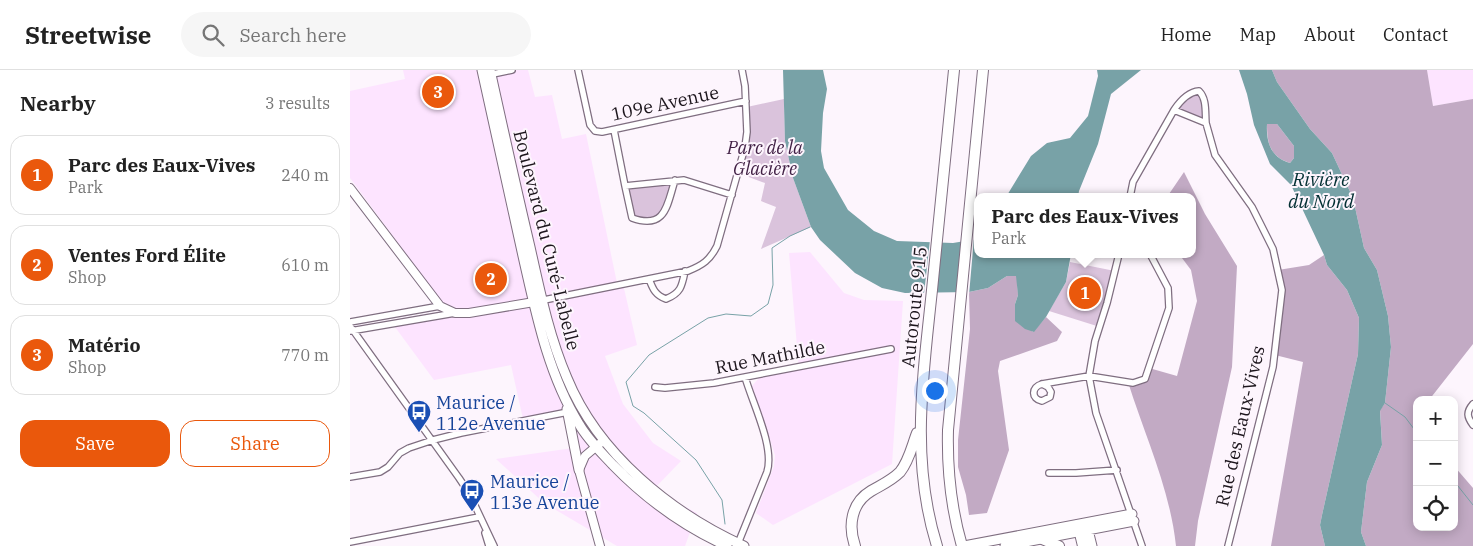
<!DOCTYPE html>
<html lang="en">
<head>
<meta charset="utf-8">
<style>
	:root { --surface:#fff; --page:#f6f6f6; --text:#222; --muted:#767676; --line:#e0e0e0; --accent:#ea580c }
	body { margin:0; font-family:"IBM Plex Serif",serif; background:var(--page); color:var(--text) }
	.controls { position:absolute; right:15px; bottom:15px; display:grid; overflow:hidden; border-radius:10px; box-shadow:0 2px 12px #0003 }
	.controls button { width:45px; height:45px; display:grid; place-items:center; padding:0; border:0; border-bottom:1px solid var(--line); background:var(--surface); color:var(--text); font:25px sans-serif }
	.you { position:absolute; left:584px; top:320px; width:18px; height:18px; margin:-12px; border:4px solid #fff; border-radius:50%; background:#1a73e8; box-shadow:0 0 0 8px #1a73e833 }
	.badge { display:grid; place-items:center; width:32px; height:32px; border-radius:50%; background:var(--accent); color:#fff; font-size:16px; font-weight:700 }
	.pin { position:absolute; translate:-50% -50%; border:2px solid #fff; box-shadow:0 1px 5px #0006 }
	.popup { position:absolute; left:624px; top:123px; width:222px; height:65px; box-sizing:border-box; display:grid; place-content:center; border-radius:10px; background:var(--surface); filter:drop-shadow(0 1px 4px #0005); font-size:16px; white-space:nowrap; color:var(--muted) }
	.popup b { font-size:19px; color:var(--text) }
	.popup::after { content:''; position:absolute; left:50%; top:100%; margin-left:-10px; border:10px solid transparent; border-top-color:var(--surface) }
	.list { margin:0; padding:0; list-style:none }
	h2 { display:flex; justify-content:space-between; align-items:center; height:65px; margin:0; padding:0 20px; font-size:21px }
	h2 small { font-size:16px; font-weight:400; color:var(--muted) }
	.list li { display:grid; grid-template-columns:32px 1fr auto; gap:15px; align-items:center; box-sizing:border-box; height:80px; margin:0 10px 10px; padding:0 10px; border:1px solid var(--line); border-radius:15px }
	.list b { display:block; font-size:19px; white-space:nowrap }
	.list p { margin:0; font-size:16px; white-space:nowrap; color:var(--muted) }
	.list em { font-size:16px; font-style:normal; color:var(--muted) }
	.actions { display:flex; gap:10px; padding:15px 20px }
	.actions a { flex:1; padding:11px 0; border:1px solid var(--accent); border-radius:15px; text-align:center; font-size:18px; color:var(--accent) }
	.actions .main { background:var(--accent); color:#fff }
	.icon { flex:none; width:28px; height:28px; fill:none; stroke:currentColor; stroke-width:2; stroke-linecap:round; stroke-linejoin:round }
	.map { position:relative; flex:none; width:1123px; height:476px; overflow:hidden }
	header { display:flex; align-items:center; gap:30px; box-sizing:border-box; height:70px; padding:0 25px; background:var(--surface); border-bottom:1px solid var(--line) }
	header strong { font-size:24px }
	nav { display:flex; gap:28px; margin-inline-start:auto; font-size:18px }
	.search { width:350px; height:45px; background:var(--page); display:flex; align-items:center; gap:12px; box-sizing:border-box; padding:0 18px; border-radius:28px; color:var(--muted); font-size:19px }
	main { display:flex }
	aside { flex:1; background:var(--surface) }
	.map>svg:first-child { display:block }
</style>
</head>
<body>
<header>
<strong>Streetwise</strong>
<div class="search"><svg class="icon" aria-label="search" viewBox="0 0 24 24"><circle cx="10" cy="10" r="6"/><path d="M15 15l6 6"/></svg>Search here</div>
<nav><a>Home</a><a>Map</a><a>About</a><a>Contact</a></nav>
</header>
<main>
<aside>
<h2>Nearby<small>3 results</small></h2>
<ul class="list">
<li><span class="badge">1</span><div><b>Parc des Eaux-Vives</b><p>Park</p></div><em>240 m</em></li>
<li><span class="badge">2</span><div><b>Ventes Ford Élite</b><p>Shop</p></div><em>610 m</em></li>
<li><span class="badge">3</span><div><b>Matério</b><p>Shop</p></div><em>770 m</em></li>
</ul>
<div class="actions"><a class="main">Save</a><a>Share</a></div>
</aside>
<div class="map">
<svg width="1123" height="476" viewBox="0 0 1123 476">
	<rect width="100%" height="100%" fill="#fdf5fd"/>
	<path fill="#fde4ff" d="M53,0H131L182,229L121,239L106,238L92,232L0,108V21L55,9Z
		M144,0H178L185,27L202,25L212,69L236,64L267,213L193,227Z
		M1077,0H1123V29L1083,36Z
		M460,182L494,223L514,230L553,231L542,394L423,455L406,443L424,396L425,385L402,316L409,308L449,300L439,183Z
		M273,214L287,275L255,286L273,334L303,373L331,391L303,420L347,443L335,476H267L194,433L146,389L223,378L217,340L173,349L161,295L84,310L45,257Z"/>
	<path fill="#dac3dc" d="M842,22L853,25L856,53L824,40Z
		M434,29L435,71L443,108L461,157L411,179L426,137L411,131L415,113L388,103L395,77L397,37Z
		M325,110L315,142L308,149L282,148L275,116Z
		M720,192L765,201L750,257L699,241L716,212Z"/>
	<path fill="#c2aac4" d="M922,0H1077L1083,36L1123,29V274L1079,330H1067V457H1104V396L1123,418V476H1016L1011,462L1017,412L1032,375L1030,340L1035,333L1041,277L1038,246L1027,200L1014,178L1003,128L982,83L960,59L927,12Z
		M917,54H927L944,76V88L940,93C920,87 917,73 917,54Z
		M834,102L855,144L887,196L882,297L848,451L845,476H826C820,419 795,366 778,312L796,309L799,298L827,306L847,231L841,200L829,184H842V127H817Z
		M974,185L977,195L997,220L1009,248L1008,284L972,445L970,455L975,476H921L953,292L925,285L932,220L928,200L959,195Z
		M657,206H667L668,225L665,234L683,262L696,247L712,262L707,271L650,291L648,301L659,380L637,443L619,445L616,425L608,397V370L620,259L619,222L638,218Z"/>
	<path fill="#78a2a7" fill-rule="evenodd" d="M433,0H473L477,19L473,43L471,81L474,98L498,140L524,161L547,171L603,173L627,169L628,184H721L716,212L696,247L684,262L675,259L665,251V234L668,225L666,206H657L638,218L619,222L555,223L532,218L505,203L470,170L461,157L443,108L435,71Z
		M747,0H791L761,24L748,74L729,121L728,127H656L681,86L697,73L720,68L738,46L748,6Z
		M889,0H922L927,12L960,59L982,83L1003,128L1014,178L1027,200L1038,246L1041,277L1035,333L1030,341L1032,375L1017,412L1011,462L1016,476H975L970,455L972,445L1008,284L1009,248L997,220L977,195L974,185L941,115L920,94L904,55L897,24ZM917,54H927L944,76V88L940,93C921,88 916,72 917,54Z"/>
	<path fill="#fdf5fd" d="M623,168H624L619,225H607L612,169Z
		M580,170L591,171L586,225L574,224Z"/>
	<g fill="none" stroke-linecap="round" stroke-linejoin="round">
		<path stroke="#78a2a7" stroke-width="1" d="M1035,333L1055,347L1067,363
			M1104,411L1123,435
			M375,454L372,430L346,390L294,343L283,336L276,312L299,285L358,248L376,244L401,246L418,234L423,215L422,178L440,166L460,157"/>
		<defs>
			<path id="street" d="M228,0L240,55L245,61L252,62L396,31
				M138,5L162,0
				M824,40C830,31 838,22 849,21C857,29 855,42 856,53
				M264,60L275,116L334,110L382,125
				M275,116L282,148C316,160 317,135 325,110
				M780,127L783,112L824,40L856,53L865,85L902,137L923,179L932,220L923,297L878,476
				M769,184L757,233L745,271L739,306L746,343L792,476
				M299,209C303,219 305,225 316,229C331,223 332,216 335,201
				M189,231L338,201C353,195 360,190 367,176L395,77L397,62L395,16L392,0
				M0,252L90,236
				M0,256L109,408L119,423L144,476
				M0,261L105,243
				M692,314L698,317L701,322L700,327L692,331C681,329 681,317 692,314L739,306L783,313L795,309L819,238L818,218L800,184
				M305,317L315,318L364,313L541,279
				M1123,334C1116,342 1117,347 1123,355
				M699,403H726L767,400
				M0,407L30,402L38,397L50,383L59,378L83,370L111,363L218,342
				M135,463L139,476
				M0,472L129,447
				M387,476L417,402C425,377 402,332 395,307"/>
			<path id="secondary" d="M0,118L90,236L105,243H119L184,232
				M250,476L229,400L235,386L254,370"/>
			<path id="primary" d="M132,0C146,62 159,124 173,186C186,243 198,304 229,354C238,370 251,382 263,395C296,429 333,456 377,476
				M140,0C153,59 166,118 180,177C190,222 199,266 217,308C248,384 321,443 394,476
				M217,339L229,400
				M737,456L742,476
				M614,476L782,444
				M655,476L784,451"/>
			<path id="highway" d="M728,455L733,476
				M692,469L709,476
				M505,476C498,456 501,433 521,421C531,415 541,411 550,402C559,391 562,376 567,363
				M587,476C560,390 573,307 582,220C589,146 597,73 604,0
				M612,476C601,438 597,400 598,360L633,0"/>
		</defs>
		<use href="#street" stroke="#7f6e80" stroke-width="8"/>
		<use href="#secondary" stroke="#7f6e80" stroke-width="10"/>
		<use href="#primary" stroke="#7f6e80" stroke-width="11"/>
		<use href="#highway" stroke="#7f6e80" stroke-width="12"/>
		<use href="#street" stroke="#fff" stroke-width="5.5"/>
		<use href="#secondary" stroke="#fff" stroke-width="8"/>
		<use href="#primary" stroke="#fff" stroke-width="9"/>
		<use href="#highway" stroke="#fff" stroke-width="10"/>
	</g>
	<defs>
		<symbol id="bus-pin" viewBox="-11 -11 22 30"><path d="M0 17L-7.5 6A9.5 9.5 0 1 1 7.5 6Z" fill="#1a4fb4" stroke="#fdf5fd"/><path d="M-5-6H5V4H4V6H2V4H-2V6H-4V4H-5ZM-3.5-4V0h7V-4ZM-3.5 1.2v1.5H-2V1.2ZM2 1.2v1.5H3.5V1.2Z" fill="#fff"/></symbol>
	</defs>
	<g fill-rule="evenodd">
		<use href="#bus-pin" x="55" y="328" width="28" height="38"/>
		<use href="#bus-pin" x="108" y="407" width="28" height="38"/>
	</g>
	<g text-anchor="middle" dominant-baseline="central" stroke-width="4" stroke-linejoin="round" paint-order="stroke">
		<g font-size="18" fill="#1c151c" stroke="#fdf5fd">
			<text transform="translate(315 33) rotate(-12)">109e Avenue</text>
			<text transform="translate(197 170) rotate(76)">Boulevard du Curé-Labelle</text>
			<text transform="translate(564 237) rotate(-84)">Autoroute 915</text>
			<text transform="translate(420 287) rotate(-11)">Rue Mathilde</text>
			<text transform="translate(890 356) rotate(-77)">Rue des Eaux-Vives</text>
		</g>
		<g font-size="18" font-style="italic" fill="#401f44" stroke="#fdf5fd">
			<text x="415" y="77">Parc de la<tspan x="415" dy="21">Glacière</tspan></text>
		</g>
		<g font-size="18" fill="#164399" stroke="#fdf5fd" text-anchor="start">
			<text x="86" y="332">Maurice /<tspan x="86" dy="21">112e Avenue</tspan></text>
			<text x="140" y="411">Maurice /<tspan x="140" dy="21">113e Avenue</tspan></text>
		</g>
		<g font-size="19" font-style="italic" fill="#032f33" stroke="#fdf5fd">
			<text x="971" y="109">Rivière<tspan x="971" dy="22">du Nord</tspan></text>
		</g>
	</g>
</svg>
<div class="controls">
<button>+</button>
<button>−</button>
<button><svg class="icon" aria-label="locate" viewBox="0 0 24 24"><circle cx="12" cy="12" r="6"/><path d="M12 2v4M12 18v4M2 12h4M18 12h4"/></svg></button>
</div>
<div class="you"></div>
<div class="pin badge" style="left:735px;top:223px">1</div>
<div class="popup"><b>Parc des Eaux-Vives</b>Park</div>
<div class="pin badge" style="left:141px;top:209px">2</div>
<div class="pin badge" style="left:88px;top:22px">3</div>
</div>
</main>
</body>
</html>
